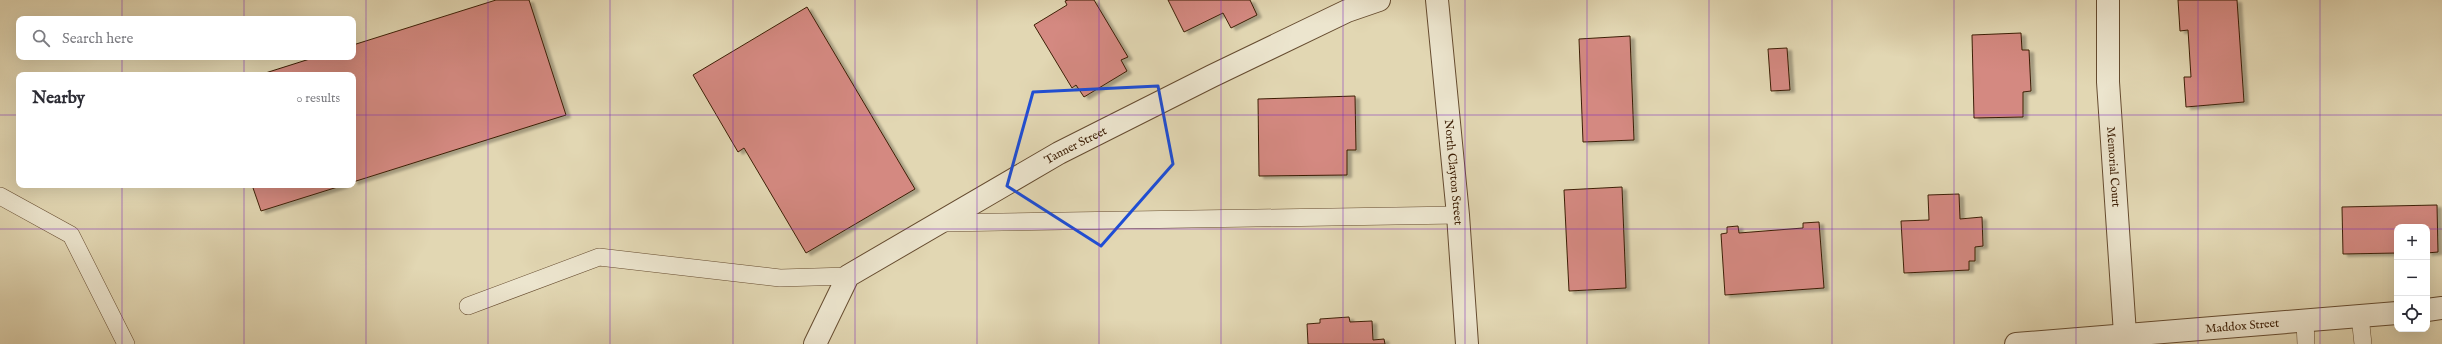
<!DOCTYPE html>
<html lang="en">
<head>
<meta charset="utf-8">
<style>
	:root { --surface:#fff; --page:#f2f2f3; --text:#2b2b33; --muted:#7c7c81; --line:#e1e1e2 }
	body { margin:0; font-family:"IM FELL English",serif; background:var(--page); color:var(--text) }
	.controls { position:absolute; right:12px; bottom:12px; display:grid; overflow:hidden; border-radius:8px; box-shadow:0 4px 16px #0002 }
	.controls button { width:36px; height:36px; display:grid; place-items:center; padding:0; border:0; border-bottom:1px solid var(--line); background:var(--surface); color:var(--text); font:20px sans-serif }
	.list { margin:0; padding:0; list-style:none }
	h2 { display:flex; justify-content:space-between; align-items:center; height:52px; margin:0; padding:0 16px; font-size:17px }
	h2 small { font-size:13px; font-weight:400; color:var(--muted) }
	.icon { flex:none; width:22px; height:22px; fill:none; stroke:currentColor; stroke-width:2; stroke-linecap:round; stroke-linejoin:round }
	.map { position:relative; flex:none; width:2442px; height:344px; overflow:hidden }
	.search { position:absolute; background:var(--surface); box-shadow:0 4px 16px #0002; left:16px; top:16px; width:340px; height:44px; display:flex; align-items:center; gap:10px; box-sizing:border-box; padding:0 14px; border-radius:8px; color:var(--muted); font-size:15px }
	.panel { position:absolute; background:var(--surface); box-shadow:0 4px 16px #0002; left:16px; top:72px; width:340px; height:116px; border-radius:8px }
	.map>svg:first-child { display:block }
</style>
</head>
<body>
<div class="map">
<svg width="2442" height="344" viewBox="0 0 2442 344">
	<defs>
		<filter id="shadow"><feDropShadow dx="4.5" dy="2.5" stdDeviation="1" flood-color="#0004"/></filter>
	</defs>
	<rect width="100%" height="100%" fill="#e2d7b3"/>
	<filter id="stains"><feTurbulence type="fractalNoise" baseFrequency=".005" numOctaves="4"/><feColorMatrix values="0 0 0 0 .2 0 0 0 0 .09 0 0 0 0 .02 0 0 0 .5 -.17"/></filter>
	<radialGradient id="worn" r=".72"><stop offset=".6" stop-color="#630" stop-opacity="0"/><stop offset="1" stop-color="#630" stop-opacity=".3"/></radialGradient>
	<path fill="#d48981" stroke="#3c1e05" filter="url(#shadow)" d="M496,0H529L566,115L353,182V75H259L316,57H353V45Z
		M1068,0H1094L1128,57L1121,60L1127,71L1084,97L1076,85L1072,88L1034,25L1067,5L1065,1Z
		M1168,0H1250L1257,15L1231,28L1223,13L1184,32Z
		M2178,0H2237L2244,102L2186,107L2184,77H2191L2188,30L2180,31Z
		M807,7L915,189L806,253L744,148L738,152L693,75Z
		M2021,33L2022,50H2029L2031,91L2023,92V117L1974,118L1972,35Z
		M1630,36L1634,140L1583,142L1579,39Z
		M1787,48L1790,90L1771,91L1768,49Z
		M1355,96L1356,150H1347V175L1259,176L1258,99Z
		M252,185H344L261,211Z
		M1622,187L1626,288L1569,291L1564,190Z
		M1959,194L1960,219L1982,217L1983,246L1975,247V261H1969V270L1904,273L1901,221L1929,220L1928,195Z
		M2437,205L2438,252L2427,253V227H2397V253L2343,254L2342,207Z
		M1819,222L1824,288L1725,295L1721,234L1727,233V227L1738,226L1739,233L1803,228V223Z
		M1349,317L1350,322L1372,321L1373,340L1384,339L1385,344H1308L1307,324L1320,323V319Z"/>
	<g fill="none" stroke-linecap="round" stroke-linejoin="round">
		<defs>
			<path id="service" d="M0,196L71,235L126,344
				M939,223L1458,215
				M468,306L599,257L780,278L848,276
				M2360,316L2363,344
				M2305,321L2306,344"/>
			<g id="minor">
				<path id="s1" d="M2108,0V82L2125,334"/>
				<path d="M2427,310L2442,308"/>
				<path id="s2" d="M815,344L848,276L1059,153L1212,76L1347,11L1379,0"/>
				<path id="s3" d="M2016,344L2397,313"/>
			</g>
			<g id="tertiary">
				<path id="s4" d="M1437,0L1458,215L1467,344"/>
			</g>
		</defs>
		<use href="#service" stroke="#664c30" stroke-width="18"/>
		<use href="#minor" stroke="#664c30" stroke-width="24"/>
		<use href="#tertiary" stroke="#664c30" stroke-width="24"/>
		<use href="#service" stroke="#ece5ce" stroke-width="17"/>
		<use href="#minor" stroke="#ece5ce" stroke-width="22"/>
		<use href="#tertiary" stroke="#ece5ce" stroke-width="22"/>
	</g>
	<path fill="none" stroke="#1d4ed8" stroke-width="3" stroke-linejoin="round" d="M1158,86L1173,164L1101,246L1007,186L1033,92Z"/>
	<path fill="none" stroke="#7b2cbf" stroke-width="1" stroke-opacity="0.55" d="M122,0V19M244,0V19M366,0V344M488,0V344M610,0V344M733,0V344M855,0V344M977,0V344M1099,0V344M1221,0V344M1343,0V344M1465,0V344M1587,0V344M1709,0V344M1832,0V344M1954,0V344M2076,0V344M2198,0V344M2320,0V344M122,57V75M244,57V75M0,115H19M353,115H2442M122,185V344M244,185V344M0,229H2397M2427,229H2442"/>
	<g text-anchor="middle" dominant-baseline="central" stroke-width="3.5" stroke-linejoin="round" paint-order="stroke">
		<g font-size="12" fill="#3c1e05" stroke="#ece5ce">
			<text stroke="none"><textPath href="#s2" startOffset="338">Tanner Street</textPath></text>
			<text stroke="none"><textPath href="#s1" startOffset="167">Memorial Court</textPath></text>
			<text stroke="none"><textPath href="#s4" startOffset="173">North Clayton Street</textPath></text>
			<text stroke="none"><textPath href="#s3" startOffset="227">Maddox Street</textPath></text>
		</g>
	</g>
	<rect width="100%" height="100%" filter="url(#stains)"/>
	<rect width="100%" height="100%" fill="url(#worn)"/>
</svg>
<div class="controls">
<button>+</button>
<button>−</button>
<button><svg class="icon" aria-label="locate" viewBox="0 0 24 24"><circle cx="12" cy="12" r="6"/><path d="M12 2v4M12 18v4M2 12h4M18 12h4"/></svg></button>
</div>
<div class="search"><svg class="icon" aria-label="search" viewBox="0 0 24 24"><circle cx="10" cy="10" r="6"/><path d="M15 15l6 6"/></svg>Search here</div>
<section class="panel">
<h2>Nearby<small>0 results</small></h2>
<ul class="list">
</ul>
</section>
</div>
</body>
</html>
